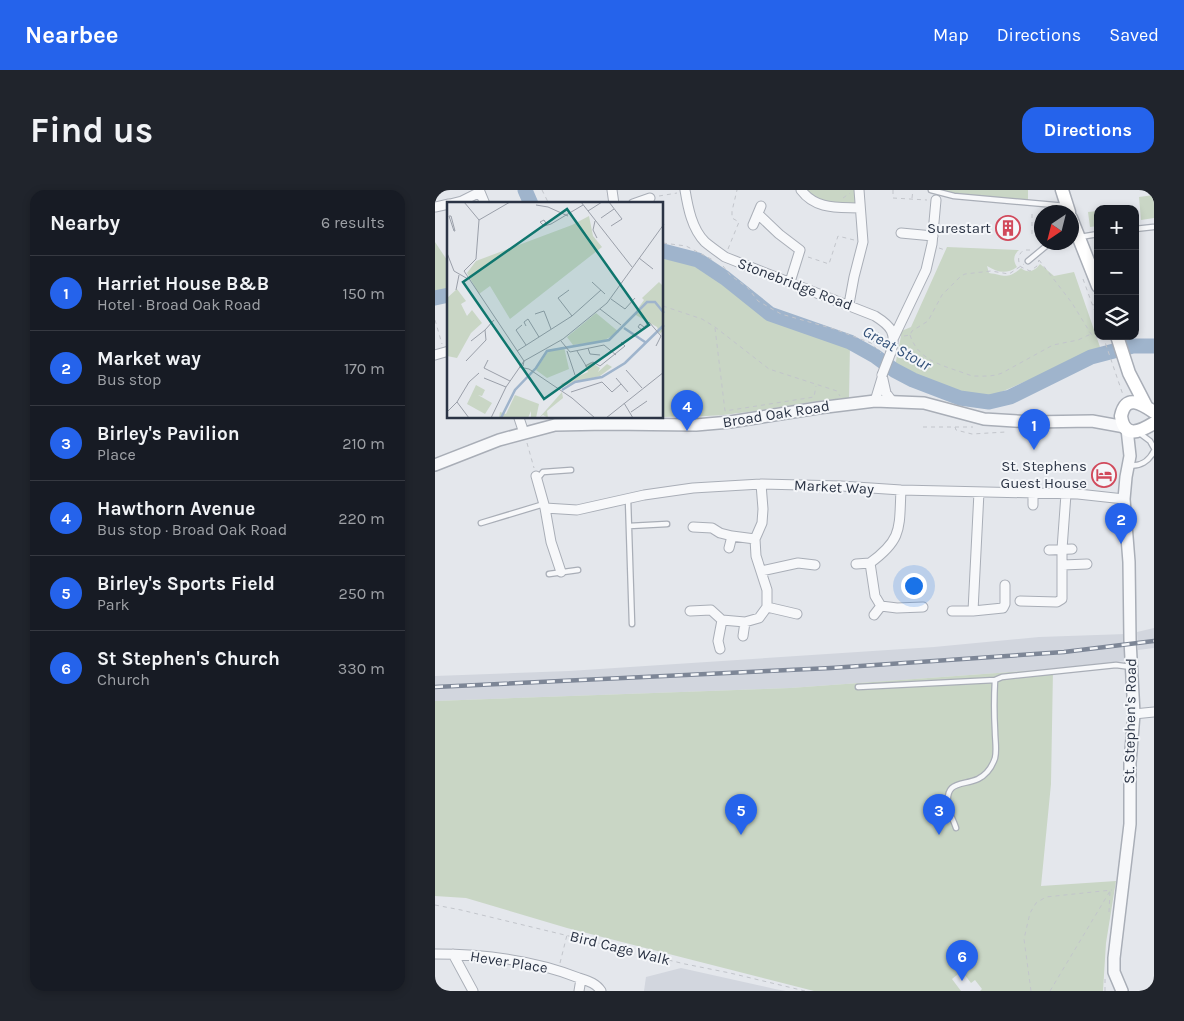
<!DOCTYPE html>
<html lang="en">
<head>
<meta charset="utf-8">
<style>
	:root { --surface:#171b24; --page:#20242c; --text:#f1f3f6; --muted:#9ea1a6; --line:#363941; --accent:#2563eb }
	body { margin:0; font-family:Karla,sans-serif; background:var(--page); color:var(--text) }
	.controls { position:absolute; right:15px; top:15px; display:grid; overflow:hidden; border-radius:10px; box-shadow:0 2px 8px #0003 }
	.controls button { width:45px; height:45px; display:grid; place-items:center; padding:0; border:0; border-bottom:1px solid var(--line); background:var(--surface); color:var(--text); font:25px sans-serif }
	.compass { position:absolute; left:599px; top:15px; width:45px; height:45px; border-radius:50%; background:var(--surface); box-shadow:0 2px 8px #0003; rotate:215deg }
	.you { position:absolute; left:478px; top:395px; width:18px; height:18px; margin:-12px; border:4px solid #fff; border-radius:50%; background:#1a73e8; box-shadow:0 0 0 8px #1a73e833 }
	.badge { display:grid; place-items:center; width:32px; height:32px; border-radius:50%; background:var(--accent); color:#fff; font-size:16px; font-weight:700 }
	.pin { position:absolute; translate:-50% -41px; filter:drop-shadow(0 1px 2px #0008) }
	.pin::after { content:''; position:absolute; top:26px; width:18px; height:15px; background:inherit; clip-path:polygon(0 0,100% 0,50% 100%) }
	.list { margin:0; padding:0; list-style:none }
	h2 { display:flex; justify-content:space-between; align-items:center; height:65px; margin:0; padding:0 20px; font-size:21px }
	h2 small { font-size:16px; font-weight:400; color:var(--muted) }
	.list li { display:grid; grid-template-columns:32px 1fr auto; gap:15px; align-items:center; box-sizing:border-box; height:75px; padding:0 20px; border-top:1px solid var(--line) }
	.list b { display:block; font-size:19px; white-space:nowrap }
	.list p { margin:0; font-size:16px; white-space:nowrap; color:var(--muted) }
	.list em { font-size:16px; font-style:normal; color:var(--muted) }
	.icon { flex:none; width:28px; height:28px; fill:none; stroke:currentColor; stroke-width:2; stroke-linecap:round; stroke-linejoin:round }
	.map { position:relative; flex:none; width:719px; height:801px; overflow:hidden; border-radius:15px }
	header { display:flex; align-items:center; gap:30px; box-sizing:border-box; height:70px; padding:0 25px; background:var(--accent); color:#fff }
	header strong { font-size:24px }
	nav { display:flex; gap:28px; margin-inline-start:auto; font-size:18px }
	.intro { display:flex; align-items:center; justify-content:space-between; box-sizing:border-box; height:120px; padding:0 30px }
	h1 { margin:0; font-size:35px }
	.button { padding:12px 22px; border-radius:15px; background:var(--accent); color:#fff; font-size:18px; font-weight:700 }
	main { display:flex; gap:30px; padding:0 30px }
	aside { flex:1; background:var(--surface); border-radius:15px; box-shadow:0 2px 8px #0003 }
	.map>svg:first-child { display:block }
</style>
</head>
<body>
<header>
<strong>Nearbee</strong>
<nav><a>Map</a><a>Directions</a><a>Saved</a></nav>
</header>
<div class="intro"><h1>Find us</h1><a class="button">Directions</a></div>
<main>
<aside>
<h2>Nearby<small>6 results</small></h2>
<ul class="list">
<li><span class="badge">1</span><div><b>Harriet House B&amp;B</b><p>Hotel · Broad Oak Road</p></div><em>150 m</em></li>
<li><span class="badge">2</span><div><b>Market way</b><p>Bus stop</p></div><em>170 m</em></li>
<li><span class="badge">3</span><div><b>Birley's Pavilion</b><p>Place</p></div><em>210 m</em></li>
<li><span class="badge">4</span><div><b>Hawthorn Avenue</b><p>Bus stop · Broad Oak Road</p></div><em>220 m</em></li>
<li><span class="badge">5</span><div><b>Birley's Sports Field</b><p>Park</p></div><em>250 m</em></li>
<li><span class="badge">6</span><div><b>St Stephen's Church</b><p>Church</p></div><em>330 m</em></li>
</ul>
</aside>
<div class="map">
<svg width="719" height="801" viewBox="0 0 719 801">
	<rect width="100%" height="100%" fill="#e4e7ec"/>
	<path fill="#d2d6de" d="M719,438V458L703,460L702,442Z
		M691,444V471L618,479L355,498L0,511V486L134,481L499,457L604,447Z
		M246,778L340,799L351,801H209L211,787Z"/>
	<path fill="#c9d6c5" d="M366,0H424L425,18L396,17Z
		M496,0H593V13L519,6Z
		M719,5V28L706,30L704,7Z
		M663,21V36L655,37L653,22Z
		M0,52L14,73V107L0,112Z
		M512,57L584,60C578,65 578,71 582,77C571,85 562,82 552,76L554,83C569,85 572,90 586,78C593,84 600,81 605,74L619,86L639,82L665,157L640,170L559,205L543,207L513,200L460,176L466,146L464,142L476,137Z
		M228,64L262,72L289,89L335,125L415,154L414,208C377,210 341,219 304,223C279,227 253,226 228,227Z
		M618,479L616,594L606,696L681,691L671,753L668,801H545L547,799L540,790L536,793L527,781L517,789L526,801H379L132,738L31,708L0,706V511L355,498Z"/>
	<g fill="none" stroke-linecap="round" stroke-linejoin="round">
		<path stroke="#9fb4cc" stroke-width="15" d="M90,0L96,14
			M228,61L263,70L290,88L335,124L415,152L440,166L459,180L478,190L525,208L554,212L575,207L656,167L698,156H719
			M0,108L14,105"/>
		<defs>
			<path id="service" d="M496,0L519,6L631,16
				M700,39L718,37
				M645,47L663,44
				M593,71L616,52
				M707,245L715,251L719,258
				M694,275C705,277 714,271 719,261
				M103,288L108,282L136,280
				M193,309L197,434
				M46,333L109,314
				M194,336L232,334
				M114,384L143,380
				M423,497L560,490
				M521,638C519,631 514,623 513,616C510,590 527,596 543,589C551,585 557,577 560,568C562,560 560,550 560,541C559,524 559,507 560,490L567,487L681,475L696,477"/>
			<path id="minor" d="M177,0L179,14
				M250,0C253,18 257,39 270,52C276,57 283,62 290,67L440,126C456,136 462,143 456,162
				M366,0C381,20 403,17 425,18
				M15,14L27,11L45,2L50,14
				M198,14L215,8
				M0,17L14,14
				M323,24L344,44L365,60L355,92
				M318,35L326,16
				M466,43L498,46
				M414,114L419,87L428,52L424,0
				M459,147L491,80L497,54L501,10
				M0,165L14,161
				M447,185L451,203L457,211
				M440,211L447,188
				M84,228L89,243
				M101,286L110,318L116,352L126,382
				M466,300C464,338 468,349 435,373L440,406L446,416L462,418L488,417
				M544,302L538,421L568,418L570,414V395
				M598,302V315
				M110,318L142,320L209,305L258,298L326,294L406,296L466,300L643,304L689,309
				M258,337L277,338L285,343L297,346L320,349
				M294,358L297,346
				M614,360L637,359
				M421,374L435,373
				M628,375L652,374
				M326,381L363,373L380,375
				M585,411L622,412L627,409V359L631,304
				M332,417L362,424
				M255,421L276,420L287,430L310,432L324,428L332,417V400L321,366L320,349L327,333L328,319L326,294
				M517,421H538
				M439,425L446,416
				M308,446L310,432
				M285,459L283,451L287,430
				M699,524L719,522
				M0,764C48,764 99,770 144,788C153,791 161,793 166,801
				M18,764L38,801
				M144,801L146,789"/>
			<path id="tertiary" d="M0,275L64,250L120,235L172,234L261,235L295,232L383,218L440,211L489,213L549,229L597,232L657,231L690,237
				M687,801L679,782V768L695,634V573L699,524L695,450L694,372L689,309L691,287L695,266L692,239"/>
			<path id="secondary" d="M627,0L634,22
				M636,28L663,96
				M682,146L694,183L711,216
				M719,222C707,214 691,203 686,226C689,250 706,241 719,233"/>
		</defs>
		<use href="#service" stroke="#a9aeb7" stroke-width="7"/>
		<use href="#minor" stroke="#a9aeb7" stroke-width="11"/>
		<use href="#tertiary" stroke="#a9aeb7" stroke-width="14"/>
		<use href="#secondary" stroke="#a9aeb7" stroke-width="15"/>
		<path stroke="#c2c5cb" stroke-width="1" stroke-dasharray="4 4" stroke-linecap="butt" d="M107,0L114,14
			M458,0V8L492,10
			M224,6L242,3
			M408,8L415,3
			M477,8L478,0
			M597,24V44L606,46
			M228,53L251,56L278,70
			M504,58L510,60
			M293,59L304,32L297,28V21L302,0
			M595,60H589C583,64 582,70 586,77L595,81L602,76L604,70
			M373,67L394,74L403,46L419,50
			M604,70L637,113L656,144L663,148H668
			M288,76L295,85L313,98L323,111L346,124L399,139L436,153L446,163
			M648,89L663,130
			M658,115L663,113
			M228,116L267,129L280,137L334,179L402,201L405,206
			M0,130L7,154
			M280,138L290,221L379,207L381,196
			M475,145C484,173 512,176 537,186C547,186 558,187 567,183L618,155L643,150L656,144
			M469,146L475,145L477,141L493,131L507,105L526,86L530,84L556,81L574,84L589,74
			M668,146L688,205
			M438,152L444,146L443,139
			M488,237H538
			M520,237L521,240L537,244L571,242
			M92,253L99,278
			M0,715L26,720L250,774L295,783L370,801
			M674,722L675,701
			M125,773L132,745
			M596,801L589,749L595,723L601,713L611,707L677,700
			M615,801L675,701
			M670,801V788"/>
		<use href="#service" stroke="#f7f8fa" stroke-width="4.5"/>
		<use href="#minor" stroke="#f7f8fa" stroke-width="9"/>
		<use href="#tertiary" stroke="#f7f8fa" stroke-width="11"/>
		<use href="#secondary" stroke="#fff" stroke-width="12"/>
		<defs>
			<path id="rail" d="M0,497L396,478L629,462L719,451"/>
		</defs>
		<use href="#rail" stroke="#7d8696" stroke-width="4.5"/>
		<use href="#rail" stroke="#f4f6f9" stroke-width="2.5" stroke-dasharray="8" stroke-linecap="butt"/>
		<defs>
			<path id="minor-bridge" d="M447,185L456,162"/>
		</defs>
		<use href="#minor-bridge" stroke="#a9aeb7" stroke-width="11" stroke-linecap="butt"/>
		<use href="#minor-bridge" stroke="#f7f8fa" stroke-width="9"/>
	</g>
	<defs>
		<symbol id="building-ring" viewBox="-11 -11 22 22"><circle r="9.5" fill="#f4f6f9" stroke="#d1495b" stroke-width="1.5"/><path d="M-4-6H4V6H1V3H-1V6H-4ZM-2.5-4.3h1.7v1.8h-1.7ZM.8-4.3h1.7v1.8H.8ZM-2.5-1h1.7V.8h-1.7ZM.8-1h1.7V.8H.8Z" fill="#d1495b"/></symbol>
		<symbol id="hotel-ring" viewBox="-11 -11 22 22"><circle r="9.5" fill="#f4f6f9" stroke="#d1495b" stroke-width="1.5"/><path d="M-6-4.5h1.5V1H6V5H4.5V3h-9V5H-6ZM-4 0a1.8 1.8 0 1 1 3.6 0ZM.5 0V-2.5h3Q6-2.5 6 0Z" fill="#d1495b"/></symbol>
	</defs>
	<g fill-rule="evenodd">
		<use href="#building-ring" x="559" y="24" width="28" height="28"/>
		<use href="#hotel-ring" x="655" y="271" width="28" height="28"/>
	</g>
	<g text-anchor="middle" dominant-baseline="central" stroke-width="4" stroke-linejoin="round" paint-order="stroke">
		<g font-size="15" fill="#2b3445" stroke="#f4f6f9" text-anchor="end">
			<text x="556" y="38">Surestart</text>
			<text x="652" y="276">St. Stephens<tspan x="652" dy="17">Guest House</tspan></text>
		</g>
		<g font-size="15" fill="#2b3445" stroke="#f4f6f9">
			<text transform="translate(360 94) rotate(21)">Stonebridge Road</text>
			<text transform="translate(341 224) rotate(-9)">Broad Oak Road</text>
			<text transform="translate(399 297) rotate(3)">Market Way</text>
			<text transform="translate(695 531) rotate(-89)">St. Stephen's Road</text>
			<text transform="translate(185 758) rotate(14)">Bird Cage Walk</text>
			<text transform="translate(74 772) rotate(9)">Hever Place</text>
		</g>
		<g font-size="16" font-style="italic" fill="#34527a" stroke="#f4f6f9">
			<text transform="translate(462 158) rotate(29)">Great Stour</text>
		</g>
	</g>
	<g transform="translate(12 12)">
		<rect width="216" height="216" fill="#e4e7ec"/>
		<path d="M142,14L146,34L155,45L63,117L43,84L32,92L20,71L29,59L125,23ZM212,80L216,84V128L213,132L210,125L187,112L197,98L195,96ZM10,87L19,99L14,102L20,114L25,108L35,121L24,131L10,156L0,154V96ZM149,111L172,130L156,139L126,143L120,135ZM117,145L122,167L100,176L89,168L102,148ZM144,160L153,166L151,170L160,162L165,165L153,174L116,184L114,182L141,170L138,164ZM29,183L38,188L35,194L31,193L45,201L38,212L20,202ZM115,190L116,196L100,209L101,216L96,213L92,216ZM68,193L92,202L89,216H84V209L81,216H52L53,210L59,212Z" fill="#c9d6c5"/>
		<path fill="none" stroke="#9fb4cc" stroke-width="2.5" d="M177,126L198,140M115,188L128,180L155,175L178,161L217,123M54,216L68,188L89,166L100,149L162,138L200,100H208L217,111"/>
		<path fill="none" stroke="#9a9fa9" stroke-width="1" d="M17,0L32,18M134,0L185,65M162,0L175,17L164,24M89,3L101,5L121,14M141,9L155,0M2,14H4L8,29H7ZM154,16L167,7M32,18L29,57L17,69L77,159M32,18L63,0M148,19L146,28L150,36M100,23L97,18L93,20L97,24L104,22L136,3M0,51L7,69L21,77M192,56L206,67M145,80L158,92M9,88L12,73M122,88L111,96L125,114M164,97L178,107L188,96M153,107L174,123M88,112L97,109L104,127M75,123L69,128L79,143M79,124L77,120L81,117L92,135M197,125L193,122L191,125L195,128L202,120L214,134L209,144M24,139L38,128M114,139L123,150L157,143L169,153M141,146L143,152L153,153M70,149L125,114L154,88M120,149L128,173M130,149L141,167M41,158L37,166L63,179M19,159L39,138L38,128L47,118M77,159L116,137L160,101L217,22M138,164L146,160L153,164M153,164L178,144L174,140M72,165L82,167L125,196L148,216M179,168L195,186M37,176L59,185M169,176L181,190M124,190L155,180L165,190L174,182M10,200L22,180L32,171M177,201L186,216M0,210L10,200L22,216M184,210L200,199M44,216L59,185L77,159L76,164M159,216L217,170"/>
		<path fill="#0f766e" fill-opacity="0.15" stroke="#0f766e" stroke-width="2.5" d="M120,7L202,123L97,197L16,80Z"/>
		<rect width="216" height="216" fill="none" stroke="#2b3445" stroke-width="2.5"/>
	</g>
</svg>
<div class="controls">
<button>+</button>
<button>−</button>
<button><svg class="icon" aria-label="layers" viewBox="0 0 24 24"><path d="M12 4l9 5-9 5-9-5zM3 14l9 5 9-5"/></svg></button>
</div>
<svg class="compass" viewBox="-18 -18 36 36"><path d="M0-13l5 13h-10z" fill="#e53935"/><path d="M0 13l5-13h-10z" fill="#9ea1a6"/></svg>
<div class="you"></div>
<div class="pin badge" style="left:599px;top:260px">1</div>
<div class="pin badge" style="left:686px;top:354px">2</div>
<div class="pin badge" style="left:504px;top:645px">3</div>
<div class="pin badge" style="left:252px;top:241px">4</div>
<div class="pin badge" style="left:306px;top:645px">5</div>
<div class="pin badge" style="left:527px;top:791px">6</div>
</div>
</main>
</body>
</html>
